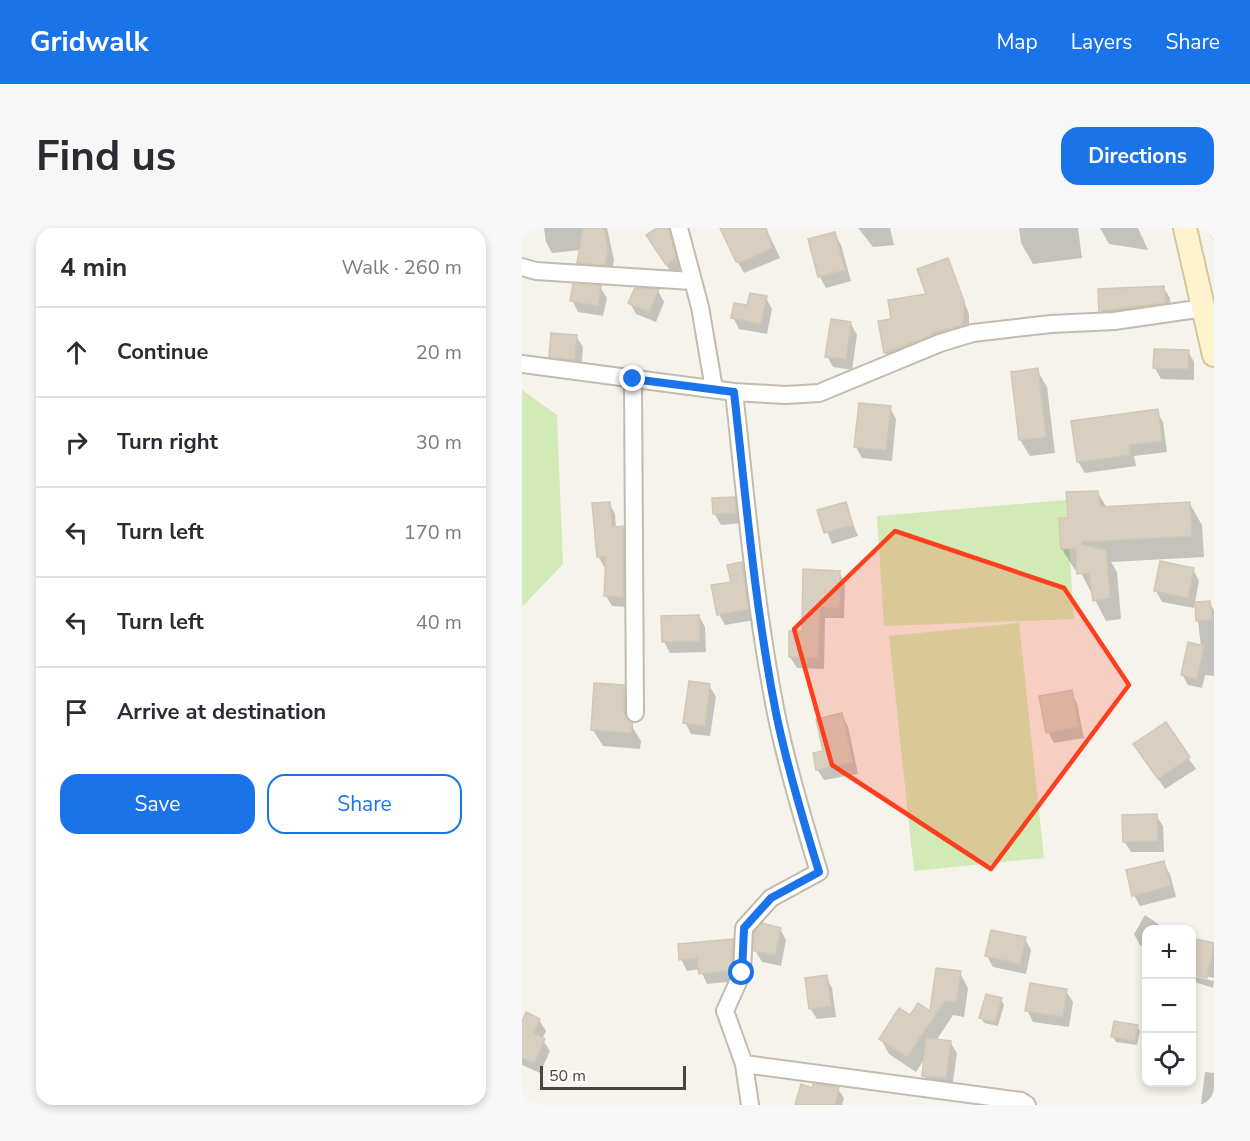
<!DOCTYPE html>
<html lang="en">
<head>
<meta charset="utf-8">
<style>
	:root { --surface:#fff; --page:#f7f7f7; --text:#2b2b33; --muted:#7c7c81; --line:#e1e1e2; --accent:#1a73e8 }
	body { margin:0; font-family:"Nunito Sans",sans-serif; background:var(--page); color:var(--text) }
	.controls { position:absolute; right:18px; bottom:18px; display:grid; overflow:hidden; border-radius:12px; box-shadow:0 3px 9px #0003 }
	.controls button { width:54px; height:54px; display:grid; place-items:center; padding:0; border:0; border-bottom:2px solid var(--line); background:var(--surface); color:var(--text); font:30px sans-serif }
	.scale { position:absolute; left:18px; bottom:15px; width:146px; box-sizing:border-box; padding-left:6px; border:3px solid #4b4439; border-top:0; font-size:16px; line-height:21px; white-space:nowrap; color:#4b4439; -webkit-text-stroke:4px #fff; paint-order:stroke }
	.stop { position:absolute; width:18px; height:18px; margin:-14px; border:4px solid #1a73e8; border-radius:50%; background:#fff }
	.stop.end { background:#1a73e8; border-color:#fff; box-shadow:0 2px 6px #0008 }
	.list { margin:0; padding:0; list-style:none }
	h2 { display:flex; justify-content:space-between; align-items:center; height:78px; margin:0; padding:0 24px; font-size:26px }
	h2 small { font-size:20px; font-weight:400; color:var(--muted) }
	.list li { display:grid; grid-template-columns:39px 1fr auto; gap:18px; align-items:center; box-sizing:border-box; height:90px; padding:0 24px; border-top:2px solid var(--line) }
	.list b { display:block; font-size:22px; white-space:nowrap }
	.list em { font-size:20px; font-style:normal; color:var(--muted) }
	.actions { display:flex; gap:12px; padding:18px 24px }
	.actions a { flex:1; padding:14px 0; border:2px solid var(--accent); border-radius:18px; text-align:center; font-size:21px; color:var(--accent) }
	.actions .main { background:var(--accent); color:#fff }
	.icon { flex:none; width:33px; height:33px; fill:none; stroke:currentColor; stroke-width:2; stroke-linecap:round; stroke-linejoin:round }
	.map { position:relative; flex:none; width:692px; height:877px; overflow:hidden; border-radius:18px }
	header { display:flex; align-items:center; gap:36px; box-sizing:border-box; height:84px; padding:0 30px; background:var(--accent); color:#fff }
	header strong { font-size:28px }
	nav { display:flex; gap:33px; margin-inline-start:auto; font-size:21px }
	.intro { display:flex; align-items:center; justify-content:space-between; box-sizing:border-box; height:144px; padding:0 36px }
	h1 { margin:0; font-size:42px }
	.button { padding:15px 27px; border-radius:18px; background:var(--accent); color:#fff; font-size:21px; font-weight:700 }
	main { display:flex; gap:36px; padding:0 36px }
	aside { flex:1; background:var(--surface); border-radius:18px; box-shadow:0 3px 9px #0003 }
	.map>svg:first-child { display:block }
</style>
</head>
<body>
<header>
<strong>Gridwalk</strong>
<nav><a>Map</a><a>Layers</a><a>Share</a></nav>
</header>
<div class="intro"><h1>Find us</h1><a class="button">Directions</a></div>
<main>
<aside>
<h2>4 min<small>Walk · 260 m</small></h2>
<ul class="list">
<li><svg class="icon" aria-label="ahead" viewBox="0 0 24 24"><path d="M12 20V5M6 11l6-6 6 6"/></svg><div><b>Continue</b></div><em>20 m</em></li>
<li><svg class="icon" aria-label="right" viewBox="0 0 24 24"><path d="M7 20v-9h11M14 6l5 5-5 5"/></svg><div><b>Turn right</b></div><em>30 m</em></li>
<li><svg class="icon" aria-label="left" viewBox="0 0 24 24"><path d="M17 20v-9H6M10 6l-5 5 5 5"/></svg><div><b>Turn left</b></div><em>170 m</em></li>
<li><svg class="icon" aria-label="left" viewBox="0 0 24 24"><path d="M17 20v-9H6M10 6l-5 5 5 5"/></svg><div><b>Turn left</b></div><em>40 m</em></li>
<li><svg class="icon" aria-label="arrive" viewBox="0 0 24 24"><path d="M6 21V4h12l-3 4 3 4H6"/></svg><div><b>Arrive at destination</b></div></li>
</ul>
<div class="actions"><a class="main">Save</a><a>Share</a></div>
</aside>
<div class="map">
<svg width="692" height="877" viewBox="0 0 692 877">
	<rect width="100%" height="100%" fill="#f6f3ec"/>
	<path fill="#d2eab5" d="M0,162L35,187L41,336L0,379Z
		M544,272L552,391L362,398L355,288Z
		M497,395L522,630L392,643L367,408Z"/>
	<path fill="#0003" d="M22,0H85L92,32L89,48L63,46L56,35L59,22L30,25L24,14Z
		M137,0H156L152,14L159,41L151,47L132,19Z
		M206,0H244L258,30L222,45L215,33Z
		M336,0H368L372,17L351,19Z
		M497,0H556L560,30L511,36L499,15Z
		M578,0H616L626,22L587,16Z
		M686,0H692V14L688,7Z
		M312,5L319,17L329,53L304,60L298,49L288,12Z
		M425,32L447,86V108L369,135L363,124L371,92L406,67Z
		M78,59L85,70L81,88L56,84L50,72Z
		M641,59L648,70L649,86L585,94L579,83Z
		M136,63L142,74L134,94L114,86L108,75Z
		M244,70L250,81L245,106L217,101L211,89Z
		M329,96L335,107L330,142L311,139L305,128Z
		M54,108L61,119L59,143L35,140L28,129Z
		M666,123L672,134V152L639,151L633,140Z
		M515,142L525,159L533,225L508,228L498,212Z
		M368,180L374,191L370,233L340,230L334,219Z
		M635,183L641,194L645,224L612,228L614,238L563,245L556,234Z
		M576,265L585,280L668,276L680,297L682,329L589,334L595,344L599,391L584,393L557,341L553,342L540,321L547,291Z
		M212,271L218,282L220,295L199,297L192,285Z
		M87,275L93,286L94,300H101L106,310V379L90,378L84,368L85,338L82,339L76,328Z
		M323,276L336,308L310,316L297,283Z
		M219,336L226,347L232,392L203,397L197,386Z
		M671,341L677,353L672,380L640,374L634,363Z
		M317,344L323,355L322,390H303L302,441L275,440L268,429Z
		M687,374L692,382V448L683,447L680,460L666,457L660,446L679,419L674,376Z
		M177,388L183,399L184,424L148,425L142,414L141,390Z
		M187,457L194,469L188,508L169,506L163,494Z
		M101,459L111,476V500L119,513L118,521L81,518L71,502Z
		M549,464L555,475L562,510L532,515L526,504Z
		M320,487L326,498L336,546L302,552L295,541Z
		M643,496L674,541L643,561L620,528Z
		M634,587L641,598L642,624H609L602,613Z
		M641,635L648,646L654,669L618,678L612,667Z
		M623,687L645,702H624V720L618,717L612,706Z
		M258,701L264,712L259,738L240,734L233,722Z
		M503,711L509,722L504,746L471,739L465,728Z
		M672,712L692,717V750L671,745V748L692,753L691,760L670,753Z
		M210,713L217,724L215,753L185,756L178,741L165,743L159,731Z
		M438,745L446,760L442,789L431,787L414,813L428,814L435,825L430,861L408,858L401,847L403,830L394,844L367,826L359,811L388,790L409,786Z
		M304,749L310,760L314,789L295,791L288,780Z
		M544,763L551,774L547,799L511,794L505,782Z
		M479,771L482,777L476,798L462,795L459,789Z
		M17,792L24,803L20,811L28,823L18,845L0,837V799Z
		M615,798L618,803L615,817L594,814L591,809Z
		M683,844L692,845V877L679,876Z
		M316,861L322,870L320,877H277Z"/>
	<path fill="#d8cfc1" stroke="#d3c7b4" stroke-width="1.5" d="M61,0H82L86,20L83,37L55,35Z
		M135,0H147L154,30L144,37L124,7Z
		M198,0H244L250,20L220,34H214Z
		M313,4L323,42L296,49L286,11Z
		M426,30L442,73L441,97L410,105L411,107L362,125L356,93L369,91L366,72L404,66L395,41Z
		M51,56L79,58L76,78L48,73Z
		M642,58L643,75L577,83L576,61Z
		M113,60L137,61L127,84L106,75Z
		M228,65L245,68L239,96L209,90L212,75L225,77Z
		M309,91L329,94L324,131L303,129Z
		M29,105L55,107L53,132L27,129Z
		M632,121L667,122L666,141L631,140Z
		M516,140L524,209L497,212L489,144Z
		M337,175L369,178L364,222L332,219Z
		M636,181L640,213L607,217L608,227L555,234L549,193Z
		M576,263L578,279L668,274L670,308L560,314V317L584,322L588,370L571,373L567,345L555,346L554,320L539,321L537,290H546L544,264Z
		M213,269L214,285L191,286L190,270Z
		M88,274L90,299L101,298V369L82,368L84,328L75,329L70,275Z
		M324,274L331,297L302,305L295,282Z
		M638,333L672,340L666,370L632,363Z
		M220,334L226,381L195,387L189,357L209,354L205,337Z
		M281,341L318,343L317,380L298,379L296,430L267,429V403H280Z
		M688,373L690,391L674,393L673,374Z
		M177,387L178,413L140,414L139,388Z
		M666,414L682,418L675,451L659,447Z
		M167,453L188,456L183,498L161,495Z
		M72,455L102,457V485L110,495L109,505L69,502Z
		M550,462L557,499L524,505L517,468Z
		M320,485L331,534L294,542L291,525L301,523L294,491Z
		M644,494L668,529L636,551L611,516Z
		M635,586L636,613L601,614L600,587Z
		M642,633L649,658L610,668L604,642Z
		M240,695L259,700L253,727L232,723V704Z
		M469,702L504,709L498,736L463,728Z
		M669,710L692,715L685,750L669,746Z
		M211,711L210,742L177,746L175,730L157,732L156,716Z
		M414,740L439,743L434,774L423,773L385,829L357,811L377,780L388,787L396,775L408,783Z
		M305,747L309,778L287,781L283,750Z
		M508,755L545,761L541,789L503,783Z
		M464,766L480,770L473,794L457,790Z
		M4,784L18,791L12,805L23,811L12,835L0,830V794Z
		M592,793L616,797L613,813L589,809Z
		M404,810L429,813L424,850L400,848Z
		M279,856L290,860L291,856L317,859L313,877H273Z"/>
	<g fill="none" stroke-linecap="round" stroke-linejoin="round">
		<defs>
			<path id="minor" d="M157,0L178,79L192,161
				M0,39L14,43L170,53
				M0,136L212,164L264,167L297,165L418,115L451,105L529,96L592,93L682,80
				M111,151L113,485
				M212,164C224,271 233,380 254,485C265,539 281,592 297,644L249,670L222,700L220,745L203,783L222,836L228,877
				M222,836L499,873L505,877"/>
			<path id="secondary" d="M663,0L692,127"/>
		</defs>
		<use href="#minor" stroke="#c2bbae" stroke-width="20"/>
		<use href="#secondary" stroke="#d6c79b" stroke-width="26"/>
		<use href="#minor" stroke="#fff" stroke-width="16"/>
		<use href="#secondary" stroke="#fff3cd" stroke-width="22"/>
	</g>
	<g fill="none" stroke-linecap="round" stroke-linejoin="round">
		<path stroke="#1a73e8" stroke-width="8" d="M111,151L212,164C224,271 233,380 254,485C265,539 281,592 297,644L249,670L222,700L220,745"/>
	</g>
	<path fill="#fc3f1d" fill-opacity="0.2" stroke="#fc3f1d" stroke-width="4.5" stroke-linejoin="round" d="M373,303L542,360L607,457L469,641L310,537L272,401Z"/>
</svg>
<div class="controls">
<button>+</button>
<button>−</button>
<button><svg class="icon" aria-label="locate" viewBox="0 0 24 24"><circle cx="12" cy="12" r="6"/><path d="M12 2v4M12 18v4M2 12h4M18 12h4"/></svg></button>
</div>
<div class="scale">50 m</div>
<div class="stop" style="left:220px;top:745px"></div>
<div class="stop end" style="left:111px;top:151px"></div>
</div>
</main>
</body>
</html>
